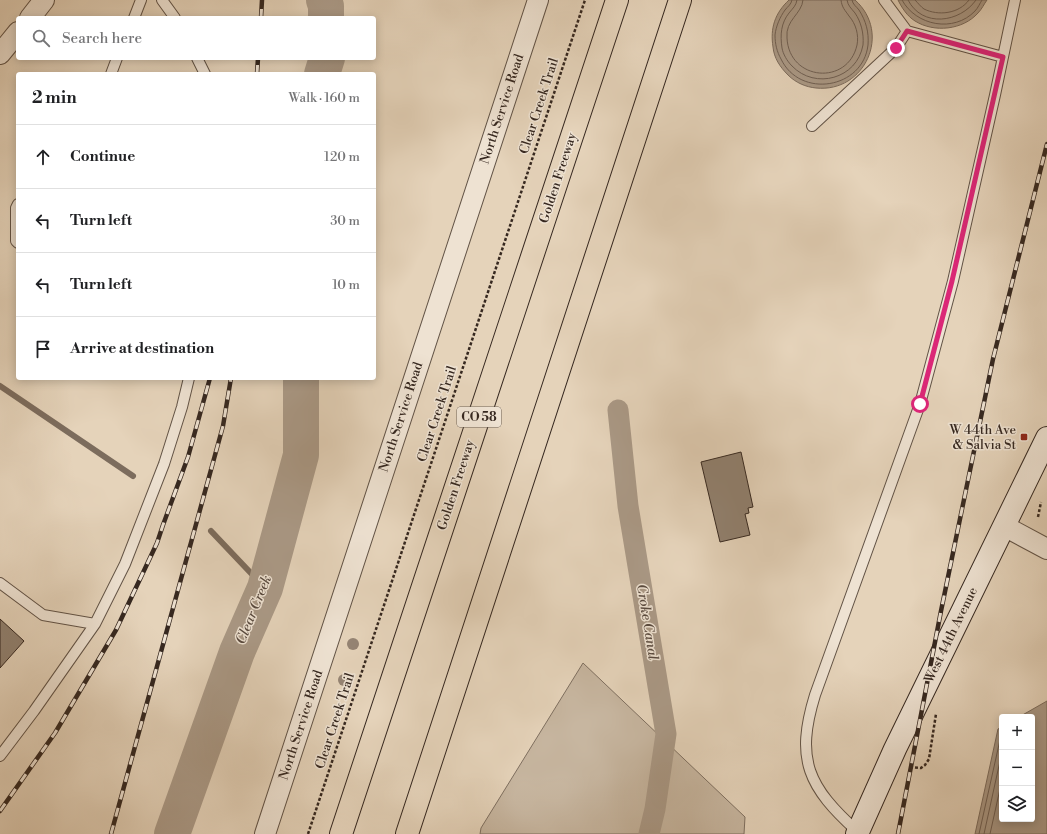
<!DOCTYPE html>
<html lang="en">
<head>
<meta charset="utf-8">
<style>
	:root { --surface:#fff; --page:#f2f2f2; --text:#202124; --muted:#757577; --line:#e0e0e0 }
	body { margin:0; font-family:"Libre Bodoni",serif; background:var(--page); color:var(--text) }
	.controls { position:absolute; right:12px; bottom:12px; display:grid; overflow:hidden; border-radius:4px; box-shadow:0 2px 10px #0003 }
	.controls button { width:36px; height:36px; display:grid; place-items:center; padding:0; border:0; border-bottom:1px solid var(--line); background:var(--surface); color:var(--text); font:20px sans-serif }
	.stop { position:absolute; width:12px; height:12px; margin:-9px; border:3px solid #db2777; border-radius:50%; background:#fff }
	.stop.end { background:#db2777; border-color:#fff; box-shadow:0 1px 4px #0008 }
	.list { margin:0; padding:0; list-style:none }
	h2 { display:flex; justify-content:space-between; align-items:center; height:52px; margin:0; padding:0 16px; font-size:17px }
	h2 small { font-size:13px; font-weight:400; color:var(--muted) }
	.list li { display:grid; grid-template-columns:26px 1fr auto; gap:12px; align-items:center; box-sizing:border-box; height:64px; padding:0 16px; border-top:1px solid var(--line) }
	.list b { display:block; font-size:15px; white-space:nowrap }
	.list em { font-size:13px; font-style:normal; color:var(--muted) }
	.icon { flex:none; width:22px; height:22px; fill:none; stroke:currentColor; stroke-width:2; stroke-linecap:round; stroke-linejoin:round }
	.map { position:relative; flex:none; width:1047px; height:834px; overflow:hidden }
	.search { position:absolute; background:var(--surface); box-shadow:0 2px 10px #0003; left:16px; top:16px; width:360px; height:44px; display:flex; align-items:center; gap:10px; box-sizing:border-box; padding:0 14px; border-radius:4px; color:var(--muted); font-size:15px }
	.panel { position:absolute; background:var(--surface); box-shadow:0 2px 10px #0003; left:16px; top:72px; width:360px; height:308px; border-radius:4px }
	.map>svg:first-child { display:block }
</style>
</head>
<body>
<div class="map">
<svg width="1047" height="834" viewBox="0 0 1047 834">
	<rect width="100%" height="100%" fill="#e5d3ba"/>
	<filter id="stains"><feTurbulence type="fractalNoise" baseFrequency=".005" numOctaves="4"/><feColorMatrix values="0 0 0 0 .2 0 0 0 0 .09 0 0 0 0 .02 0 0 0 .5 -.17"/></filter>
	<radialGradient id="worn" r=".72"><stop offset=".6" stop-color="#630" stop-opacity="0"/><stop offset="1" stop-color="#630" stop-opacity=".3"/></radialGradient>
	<path fill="#c7b6a0" stroke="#7e6f60" d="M583,663L745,817L744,834H480L481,828Z"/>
	<path fill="#aa9986" stroke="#7c6c5d" d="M789,0H855C892,33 865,93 816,88C806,87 796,83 788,75C780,67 774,58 773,47C770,28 775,13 789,0Z
		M898,0H987C984,4 982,9 978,13C963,30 934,33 915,21C907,16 902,8 898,0Z
		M1047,701V834H975L998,729L1002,727V819H1032V717H1019Z"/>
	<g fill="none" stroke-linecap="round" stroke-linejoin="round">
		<path stroke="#706053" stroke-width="1" d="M792,0C791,5 788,6 785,10C780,17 776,26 775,35C775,44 777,52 781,59C800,99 863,89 868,45C869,32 866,21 859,10C856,6 853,5 852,0
			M797,0C796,6 793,8 789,13C781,23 780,35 782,48C783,54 787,61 792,66C815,90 857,79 863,45C864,33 861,22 855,13C851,8 848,6 847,0
			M803,0C802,14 785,20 787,38C789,81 848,86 857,45C859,35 856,24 849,16C845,10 842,8 841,0
			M902,0C916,26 954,33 975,11C978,8 980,3 982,0
			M908,0C922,28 960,23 976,0
			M915,0C918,3 921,7 924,9C938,16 959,14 969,0
			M979,834L1002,731
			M984,834L1002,752
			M990,834L1002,780"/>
		<path stroke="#7c6c5d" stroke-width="6" d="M0,386L133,476
			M211,531L265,588"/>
		<path stroke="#aa9986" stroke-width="21" d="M618,410L628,506L666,734L655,809L649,834"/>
		<path stroke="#aa9986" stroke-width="36" d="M324,0L326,6V18
			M322,74L327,58
			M172,834L237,652L265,588L301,455V378"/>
	</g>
	<path fill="#918170" stroke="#362820" d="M741,452L753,507L748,508L749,513L745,514L750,535L720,542L701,462Z
		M0,619L24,641L0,668Z"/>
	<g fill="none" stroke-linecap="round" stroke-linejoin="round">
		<defs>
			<path id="lane" d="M162,0L175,18
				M884,0L907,31L1003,57
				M134,18L141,0
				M197,58L205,74
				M111,74L117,58
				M812,126L896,48L907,31
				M18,204L16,208V241L18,243
				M0,583L43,615L95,624
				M0,756L34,711L95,624L125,564L164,464L182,407L189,378
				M858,832C808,787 795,760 815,695L920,404L953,281L995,95L1015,0"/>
			<path id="street" d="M30,18L44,0
				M0,54L18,32
				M1004,526L1047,549
				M265,834L538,0"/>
			<path id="secondary" d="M857,834L895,749L1047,438"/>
			<path id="highway" d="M341,834L617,0
				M407,834L680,0"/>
		</defs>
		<use href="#lane" stroke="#625346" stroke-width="12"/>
		<use href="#street" stroke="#625346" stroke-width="22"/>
		<use href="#secondary" stroke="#362820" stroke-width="24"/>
		<use href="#highway" stroke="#362820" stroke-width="24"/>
		<path stroke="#362820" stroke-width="2.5" stroke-dasharray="3 2" stroke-linecap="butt" d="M1038,517L1041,502
			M910,767L921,768L925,765L929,759L936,714
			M308,834L585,0"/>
		<use href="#lane" stroke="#eee2d2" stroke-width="10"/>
		<use href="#street" stroke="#eee2d2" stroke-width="20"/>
		<use href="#secondary" stroke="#eee2d2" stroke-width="22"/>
		<use href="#highway" stroke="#e5d3ba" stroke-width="22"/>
		<defs>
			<path id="rail" d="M261,18L262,0
				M257,74L258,58
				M0,811L55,733L116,630L157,543L163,525L188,457L210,378
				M111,834L223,426L231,378
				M898,834L941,611L993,359L1047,144"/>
		</defs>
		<use href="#rail" stroke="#362820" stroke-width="4.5"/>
		<use href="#rail" stroke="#eee2d2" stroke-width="3" stroke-dasharray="9" stroke-linecap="butt"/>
	</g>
	<g fill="#958474">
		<circle cx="353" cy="644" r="6"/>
		<circle cx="344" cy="680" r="6"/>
	</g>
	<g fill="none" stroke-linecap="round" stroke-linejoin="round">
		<path stroke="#db2777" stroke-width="5" d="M896,48L907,31L1003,57L952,281L920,404"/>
	</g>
	<rect fill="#8f2418" stroke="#eee2d2" stroke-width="1.5" x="1020" y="433" width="8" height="8" rx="2"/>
	<g text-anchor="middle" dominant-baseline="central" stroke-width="3" stroke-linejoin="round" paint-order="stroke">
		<rect fill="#eee2d2" stroke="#6d6055" stroke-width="1" x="457" y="407" width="44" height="20" rx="3"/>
		<g font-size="12" font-weight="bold" fill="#362820">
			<text x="479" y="417">CO 58</text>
		</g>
		<g font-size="13" fill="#362820" stroke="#eee2d2">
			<text transform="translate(539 106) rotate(-72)">Clear Creek Trail</text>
			<text transform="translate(502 109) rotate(-72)">North Service Road</text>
			<text transform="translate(558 178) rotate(-72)">Golden Freeway</text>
			<text transform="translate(437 414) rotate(-72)">Clear Creek Trail</text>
			<text transform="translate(401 417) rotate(-72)">North Service Road</text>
			<text transform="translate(456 485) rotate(-72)">Golden Freeway</text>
			<text transform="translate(951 635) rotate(-64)">West 44th Avenue</text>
			<text transform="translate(335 721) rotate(-72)">Clear Creek Trail</text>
			<text transform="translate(301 725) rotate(-72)">North Service Road</text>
		</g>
		<g font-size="13" fill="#362820" stroke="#eee2d2" text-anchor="end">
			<text x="1016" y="430">W 44th Ave<tspan x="1016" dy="15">&amp; Salvia St</tspan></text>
		</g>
		<g font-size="14" font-style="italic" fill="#594a3f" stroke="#eee2d2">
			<text transform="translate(254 610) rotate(-68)">Clear Creek</text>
			<text transform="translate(647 622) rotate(81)">Croke Canal</text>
		</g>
	</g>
	<rect width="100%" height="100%" filter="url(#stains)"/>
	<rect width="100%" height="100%" fill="url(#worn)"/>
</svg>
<div class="controls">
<button>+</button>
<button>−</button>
<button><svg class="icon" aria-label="layers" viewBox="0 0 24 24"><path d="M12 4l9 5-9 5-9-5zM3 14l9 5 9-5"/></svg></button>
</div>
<div class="stop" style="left:920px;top:404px"></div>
<div class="stop end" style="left:896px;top:48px"></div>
<div class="search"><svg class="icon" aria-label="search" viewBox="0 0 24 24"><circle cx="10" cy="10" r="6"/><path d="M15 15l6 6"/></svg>Search here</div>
<section class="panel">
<h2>2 min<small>Walk · 160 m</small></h2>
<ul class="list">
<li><svg class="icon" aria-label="ahead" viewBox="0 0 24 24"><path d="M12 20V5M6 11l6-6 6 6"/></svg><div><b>Continue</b></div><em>120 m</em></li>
<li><svg class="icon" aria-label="left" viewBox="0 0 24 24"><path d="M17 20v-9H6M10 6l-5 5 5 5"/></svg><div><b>Turn left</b></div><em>30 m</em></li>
<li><svg class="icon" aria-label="left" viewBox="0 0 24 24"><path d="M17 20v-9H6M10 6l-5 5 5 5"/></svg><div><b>Turn left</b></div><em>10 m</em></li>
<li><svg class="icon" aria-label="arrive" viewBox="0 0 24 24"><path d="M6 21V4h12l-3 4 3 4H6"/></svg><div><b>Arrive at destination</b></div></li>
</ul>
</section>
</div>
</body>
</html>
